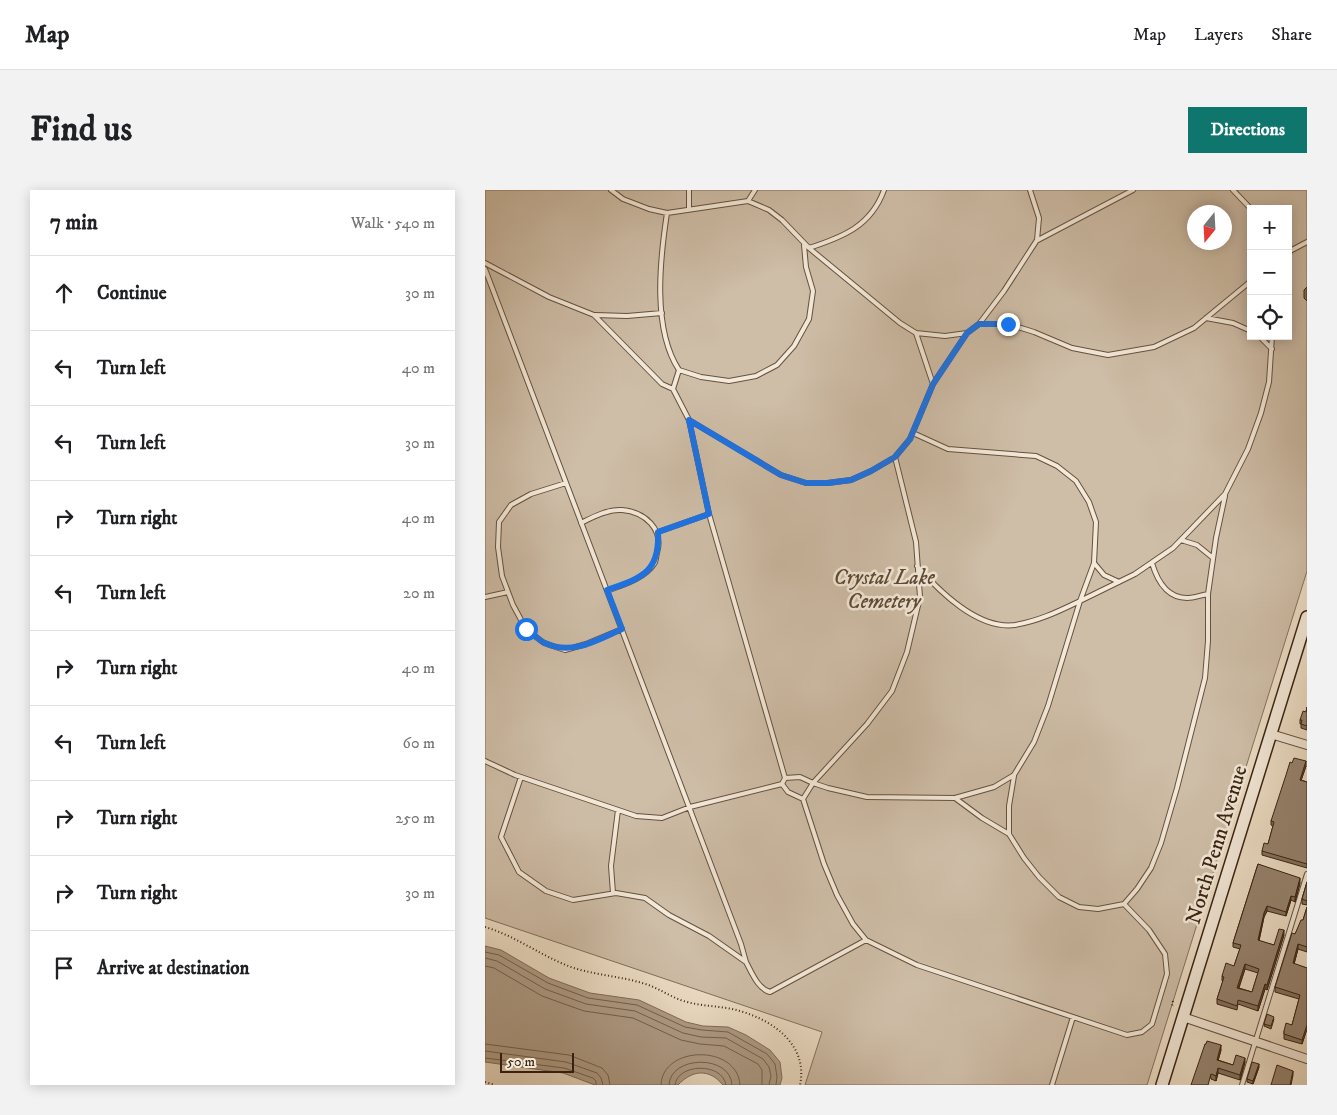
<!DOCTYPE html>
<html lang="en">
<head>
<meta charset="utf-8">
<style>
	:root { --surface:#fff; --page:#f2f2f2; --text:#202124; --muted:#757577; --line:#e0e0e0; --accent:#0f766e }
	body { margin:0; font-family:"IM FELL DW Pica",serif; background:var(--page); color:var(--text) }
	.controls { position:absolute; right:15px; top:15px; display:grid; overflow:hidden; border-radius:0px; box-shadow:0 2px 12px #0003 }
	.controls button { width:45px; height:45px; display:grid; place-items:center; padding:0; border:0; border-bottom:1px solid var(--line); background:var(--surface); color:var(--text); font:25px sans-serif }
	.compass { position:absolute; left:702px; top:15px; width:45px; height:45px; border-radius:50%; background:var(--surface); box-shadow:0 2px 12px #0003; rotate:198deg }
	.scale { position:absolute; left:15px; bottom:12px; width:74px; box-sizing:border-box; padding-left:5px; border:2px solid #392212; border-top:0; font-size:14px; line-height:18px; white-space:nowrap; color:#392212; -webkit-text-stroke:4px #f3e9d9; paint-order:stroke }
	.stop { position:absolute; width:15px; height:15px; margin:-11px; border:4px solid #1a73e8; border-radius:50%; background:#fff }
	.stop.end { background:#1a73e8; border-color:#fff; box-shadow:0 1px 5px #0008 }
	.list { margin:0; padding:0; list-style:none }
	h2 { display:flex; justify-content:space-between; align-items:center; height:65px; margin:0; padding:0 20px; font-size:21px }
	h2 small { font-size:16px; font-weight:400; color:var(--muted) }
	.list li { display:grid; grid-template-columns:32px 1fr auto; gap:15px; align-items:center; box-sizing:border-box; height:75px; padding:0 20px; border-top:1px solid var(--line) }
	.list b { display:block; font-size:19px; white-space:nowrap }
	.list em { font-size:16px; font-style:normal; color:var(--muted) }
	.icon { flex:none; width:28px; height:28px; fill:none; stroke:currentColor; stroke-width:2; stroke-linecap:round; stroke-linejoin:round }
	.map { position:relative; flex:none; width:822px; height:895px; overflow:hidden; border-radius:0px }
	header { display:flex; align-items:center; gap:30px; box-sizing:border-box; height:70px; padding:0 25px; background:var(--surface); border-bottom:1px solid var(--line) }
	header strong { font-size:24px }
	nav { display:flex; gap:28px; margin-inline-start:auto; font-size:18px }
	.intro { display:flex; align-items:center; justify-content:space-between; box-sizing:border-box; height:120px; padding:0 30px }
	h1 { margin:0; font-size:35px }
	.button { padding:12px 22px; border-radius:0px; background:var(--accent); color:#fff; font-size:18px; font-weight:700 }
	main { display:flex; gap:30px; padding:0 30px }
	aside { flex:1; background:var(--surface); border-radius:0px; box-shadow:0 2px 12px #0003 }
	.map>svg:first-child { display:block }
</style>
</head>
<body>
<header>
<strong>Map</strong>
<nav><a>Map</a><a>Layers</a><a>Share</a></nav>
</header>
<div class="intro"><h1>Find us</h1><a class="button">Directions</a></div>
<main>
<aside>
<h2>7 min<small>Walk · 540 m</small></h2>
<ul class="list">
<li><svg class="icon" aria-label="ahead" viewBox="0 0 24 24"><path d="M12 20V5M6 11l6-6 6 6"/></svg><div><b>Continue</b></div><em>30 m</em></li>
<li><svg class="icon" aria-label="left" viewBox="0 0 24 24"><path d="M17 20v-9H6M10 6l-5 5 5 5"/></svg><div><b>Turn left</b></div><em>40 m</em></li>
<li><svg class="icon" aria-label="left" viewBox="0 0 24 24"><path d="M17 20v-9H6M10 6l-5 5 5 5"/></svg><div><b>Turn left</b></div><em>30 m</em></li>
<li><svg class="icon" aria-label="right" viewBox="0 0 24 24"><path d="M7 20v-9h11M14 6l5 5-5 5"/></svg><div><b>Turn right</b></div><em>40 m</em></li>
<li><svg class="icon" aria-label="left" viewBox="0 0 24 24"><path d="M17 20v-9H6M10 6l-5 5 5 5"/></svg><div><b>Turn left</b></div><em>20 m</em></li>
<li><svg class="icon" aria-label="right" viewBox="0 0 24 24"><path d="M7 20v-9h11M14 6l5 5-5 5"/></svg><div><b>Turn right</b></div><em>40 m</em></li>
<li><svg class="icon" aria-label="left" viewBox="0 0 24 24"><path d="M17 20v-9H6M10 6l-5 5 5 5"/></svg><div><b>Turn left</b></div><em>60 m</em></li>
<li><svg class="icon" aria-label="right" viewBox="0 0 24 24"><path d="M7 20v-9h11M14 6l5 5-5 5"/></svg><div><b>Turn right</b></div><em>250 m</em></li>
<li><svg class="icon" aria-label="right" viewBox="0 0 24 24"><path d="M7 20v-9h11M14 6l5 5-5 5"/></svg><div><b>Turn right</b></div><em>30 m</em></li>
<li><svg class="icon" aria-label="arrive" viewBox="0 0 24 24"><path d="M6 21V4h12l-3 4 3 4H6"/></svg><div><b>Arrive at destination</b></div></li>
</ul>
</aside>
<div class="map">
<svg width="822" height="895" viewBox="0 0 822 895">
	<rect width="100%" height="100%" fill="#ecddc5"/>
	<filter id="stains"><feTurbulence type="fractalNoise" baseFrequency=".004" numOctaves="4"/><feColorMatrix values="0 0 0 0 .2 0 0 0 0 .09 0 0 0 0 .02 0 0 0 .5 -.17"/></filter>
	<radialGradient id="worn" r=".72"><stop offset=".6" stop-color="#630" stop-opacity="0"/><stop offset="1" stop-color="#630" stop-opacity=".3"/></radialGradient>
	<path fill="#cebda7" stroke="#84705c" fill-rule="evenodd" d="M0,0H822V381L662,895H320L337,842L0,728ZM766,19H803V146H766ZM709,22H739V52H709Z"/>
	<path fill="#af9d88" stroke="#806c59" d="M0,756L16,760L64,788L105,803L154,810L201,832L218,836L243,837L261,845L285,860L295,872L297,888L295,895H238C224,878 207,880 193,895H110L78,883L0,872Z"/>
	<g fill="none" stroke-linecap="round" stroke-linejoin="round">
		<path stroke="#74604d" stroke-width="1" d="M0,762L14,765L63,793L103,808L152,815L200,837L217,840L243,842L282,864L290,874L292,887L291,895
			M0,768L12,771L60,799L101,814L150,821L198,843L216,847L241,848L278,869L284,877L286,886L284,895
			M0,776L9,778L57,806L99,821L148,828L196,850L215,854L239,856L273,874L277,880V895
			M0,854L84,865L117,878L123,885L125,895
			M0,861L81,872L112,883L116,888L118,895
			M0,868L79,878L108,888L111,891V895
			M176,895C177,855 253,854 255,895
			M184,895C185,865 246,864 247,895
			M190,895C192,873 238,872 241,895"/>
		<defs>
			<path id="lane" d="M126,0L138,9L164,19L182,23L263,11L284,20L297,30L324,58L415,133L431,143L460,146L482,143L494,134H523L549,142L587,158L623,165L669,157L709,138L766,91
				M748,0L766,19
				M263,11L270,0
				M204,19V0
				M182,23C175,69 167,139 194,180L216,187L244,191L271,186L292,175L309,156L324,129L328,101L321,77L319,55
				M553,50L648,0
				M324,58C358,47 386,36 399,0
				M803,62L822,52
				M0,73L64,107L109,125L177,194L188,199
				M0,79L256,754L261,772L224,746L184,725L160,708L131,703L88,710L61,701L34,682L16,647L36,587
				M110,125L142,126L177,123
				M721,128L748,133L766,141
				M494,134L519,101L552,50L554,28L545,0
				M431,143L448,194
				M774,146L787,159
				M194,180L188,199L204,230L224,324L300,588L315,587L328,593L318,609
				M204,230L296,285L321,293H343L366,290L386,281L410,267L425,249L448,194L482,143
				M428,243L463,259L551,266L572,276L591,291L604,312L611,332L609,373L595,411C574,421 554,431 530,435C493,440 455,402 432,376
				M410,267L431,352L435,407L422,462L407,501L382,534L328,593L343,598L382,607L470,608L509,597L529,585L549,552L563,516L595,411L650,384L688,358L740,304L763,259L776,223L784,192L787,146
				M81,293L46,304L26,315L14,332L13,357L17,386L28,415L41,439L59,453L80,460L101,454L137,439
				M96,333C108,327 123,319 137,320C160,322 179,339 172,363C171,367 171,372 169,374C159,389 137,395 122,401
				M173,342L224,324
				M696,350L712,355L728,368
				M609,373L619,385L634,392
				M667,373C672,390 682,408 702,408C709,408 716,405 723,404
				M0,407L23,402
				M0,571L30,585L151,626L177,628L205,617L297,594
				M300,588L297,594L303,602L318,609L339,674L352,705L368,734L381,750L432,775L642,845L657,842L667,834L682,784L680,764L664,740L639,714
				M470,608L497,628L524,644L539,668L554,687L574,707L594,717L613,719L639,714L652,699L666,678L676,653L692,598L720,488L723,451V404L731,348L740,306
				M524,644V616L529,586
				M128,703L126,676L133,620
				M261,772C267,783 273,799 285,802L381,750
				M567,895L588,827
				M757,895L822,684"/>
			<path id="street" d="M786,544L822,555
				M698,827L822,869"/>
			<path id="secondary" d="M677,895L822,427"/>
		</defs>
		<use href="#lane" stroke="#66513f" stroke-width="6"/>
		<use href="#street" stroke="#66513f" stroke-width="10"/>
		<use href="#secondary" stroke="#392212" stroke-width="14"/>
		<path stroke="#392212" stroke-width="2" stroke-dasharray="1 2.5" stroke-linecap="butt" d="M0,737C31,746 56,766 86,777C109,785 134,786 157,793C173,797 186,808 202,812C217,816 232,816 247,819C283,827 324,852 315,895
			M688,811L687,816H689
			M0,892L10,895"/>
		<use href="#lane" stroke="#f3e9d9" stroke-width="4"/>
		<use href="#street" stroke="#f3e9d9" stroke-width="8"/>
		<use href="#secondary" stroke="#f3e9d9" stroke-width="11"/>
	</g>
	<path fill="#81715f" stroke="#392212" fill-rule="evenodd" d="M822,97V111L819,108V100Z
		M822,517V540L816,538V534H815V530L821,522Z
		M821,576L816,590L822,592V678L777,665V661L783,654L788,636L786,635V631Z
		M773,674L815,693L810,712L806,710L801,726L782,721L779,727L774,751L789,755L799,745L782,800L780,799L773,821L753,814L752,820L732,814V809L738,791H737V786L749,776L755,759L748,757V753ZM760,779L773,783L767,802L754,798Z
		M822,692V715L817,714V709Z
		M822,717V762L813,759L809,774L822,778V839L817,854L799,849V841L807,835L814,809L790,802V797L810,744L818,730Z
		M789,829L786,839L779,836V834Z
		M720,854L736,860L733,870L748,875L760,872L755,890L733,883L731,891L726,889Z
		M774,877L768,894L762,892V889Z"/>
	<path fill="#695c4e" stroke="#392212" d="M821,571V576L815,594V590Z
		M815,688V693L810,712V707Z
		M806,706V710L801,726V722Z
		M782,716V721L779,727L773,755V750L779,723Z
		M799,740V745L782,800V795Z
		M813,754V759L808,778V773Z
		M760,774V779L752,802V798Z
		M780,794V799L773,821V816Z
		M822,835V839L817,854V850Z
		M736,855V860L732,875V870Z
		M760,868V872L755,890V885Z
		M774,874V877L768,894V891Z
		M733,878V883L731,891V886Z
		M808,881V885L806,895H805Z"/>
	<path fill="#96836f" stroke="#392212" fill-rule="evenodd" d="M822,517V536L816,534L817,530H815L818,521L821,522Z
		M809,568L821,571L815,590L822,592V674L777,661L779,653L783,654L789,632L786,631L801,585L805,572L807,573Z
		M773,674L815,688L810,707L806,706L801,722L782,716L779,723L773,750L789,755L794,739L799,740L782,795L780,794L773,816L753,810L752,816L732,809L739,787L737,786L741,773L749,776L756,755L748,753ZM760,774L774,779L767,802L752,798Z
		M822,692V711L817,709Z
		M822,717V757L813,754L808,773L822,778V835L817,850L799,844V841L801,833L807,835L815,805L790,797L807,743L810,744L816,730H818Z
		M782,824L789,827L786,836L779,834Z
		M722,851L736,855L732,870L748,875L751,865L760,868L755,885L733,878L731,886L726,884L723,895H706L720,854H721Z
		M767,872L774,874L768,891L762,889Z
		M792,875L808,881L805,895H786Z"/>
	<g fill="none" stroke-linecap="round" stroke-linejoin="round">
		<path stroke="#1a73e8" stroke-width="6" d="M41,439C47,443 53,450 60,453C87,466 112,450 137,439L122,400C156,388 175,383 173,342L224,324L204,230L296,285L321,293H342L366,290L386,281L410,267L425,249L448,194L482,143L494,134H523"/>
	</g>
	<g text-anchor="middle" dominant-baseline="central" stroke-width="5" stroke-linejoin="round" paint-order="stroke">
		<g font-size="21" font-style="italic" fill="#5e4937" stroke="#f3e9d9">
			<text x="399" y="388">Crystal Lake<tspan x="399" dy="24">Cemetery</tspan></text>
		</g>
		<g font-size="21" fill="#392212" stroke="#f3e9d9">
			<text transform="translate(732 655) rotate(-73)">North Penn Avenue</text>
		</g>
	</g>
	<rect width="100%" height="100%" filter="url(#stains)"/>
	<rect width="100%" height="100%" fill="url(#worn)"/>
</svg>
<div class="controls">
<button>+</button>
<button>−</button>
<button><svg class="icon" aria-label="locate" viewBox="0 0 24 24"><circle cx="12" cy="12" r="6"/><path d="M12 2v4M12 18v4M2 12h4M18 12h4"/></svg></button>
</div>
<svg class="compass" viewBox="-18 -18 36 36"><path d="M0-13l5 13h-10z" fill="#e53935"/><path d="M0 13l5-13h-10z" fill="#757577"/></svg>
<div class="scale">50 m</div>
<div class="stop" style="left:41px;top:439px"></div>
<div class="stop end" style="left:523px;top:134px"></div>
</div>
</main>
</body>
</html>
